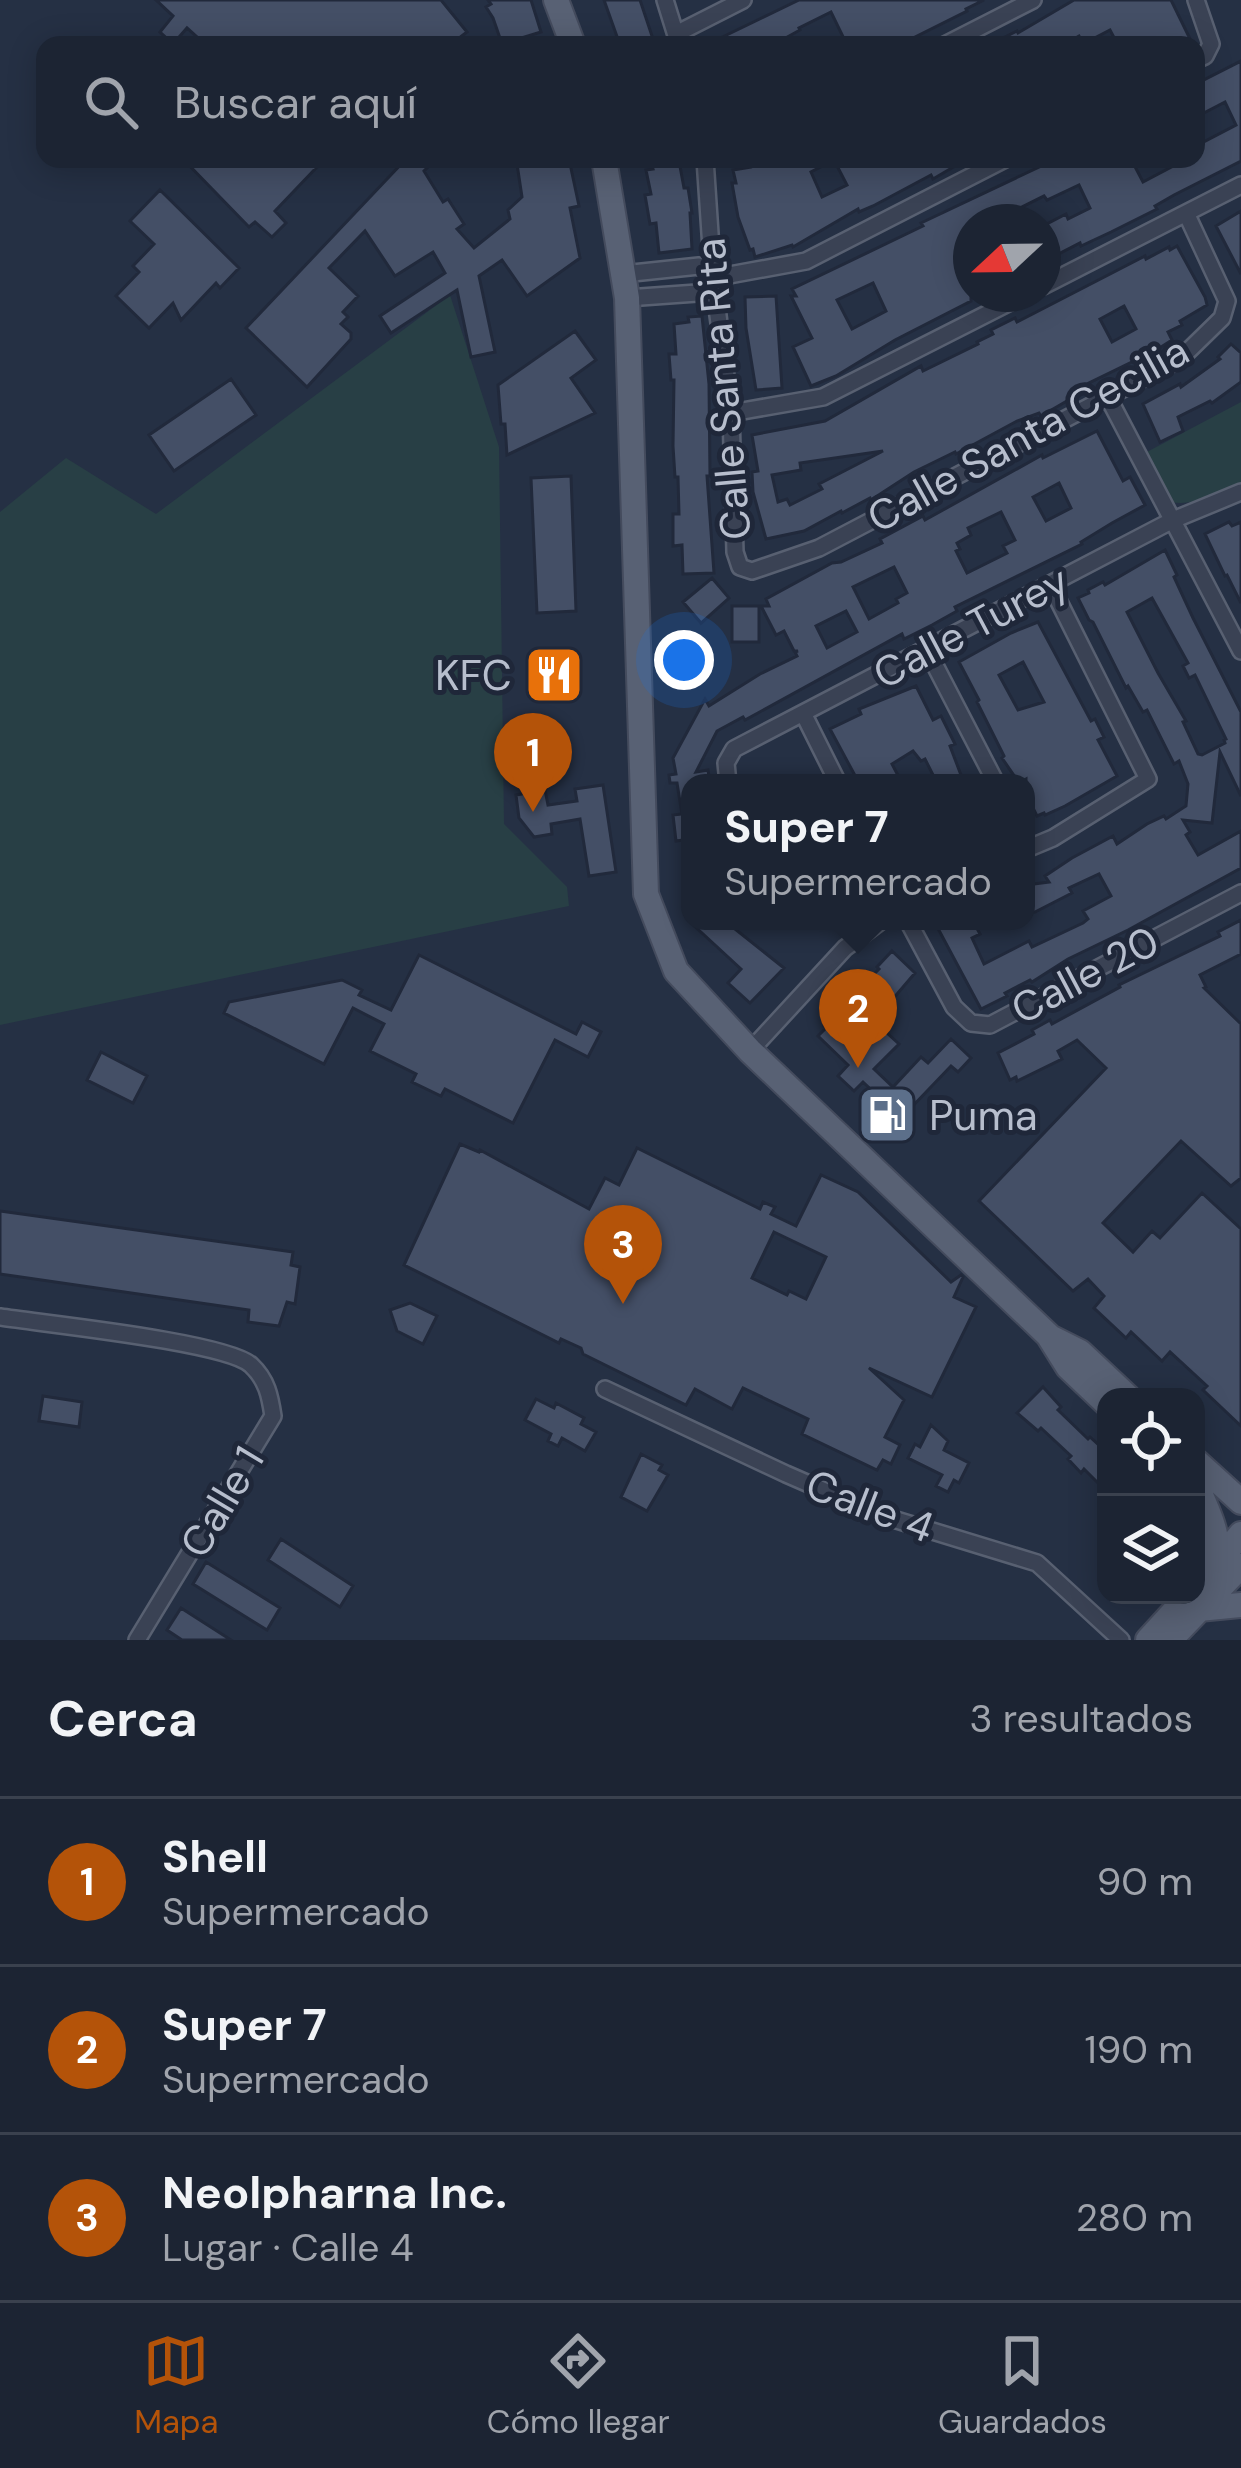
<!DOCTYPE html>
<html lang="es">
<head>
<meta charset="utf-8">
<style>
	:root { --surface:#1c2433; --page:#29303f; --text:#f1f3f6; --muted:#a0a4ac; --line:#3a414e; --accent:#b45309 }
	body { margin:0; font-family:"DM Sans",sans-serif; background:var(--page); color:var(--text) }
	.controls { position:absolute; right:36px; bottom:36px; display:grid; overflow:hidden; border-radius:24px; box-shadow:0 6px 30px #0003 }
	.controls button { width:108px; height:108px; display:grid; place-items:center; padding:0; border:0; border-bottom:3px solid var(--line); background:var(--surface); color:var(--text); font:60px sans-serif }
	.compass { position:absolute; left:953px; top:204px; width:108px; height:108px; border-radius:50%; background:var(--surface); box-shadow:0 6px 30px #0003; rotate:248deg }
	.you { position:absolute; left:684px; top:660px; width:42px; height:42px; margin:-30px; border:9px solid #fff; border-radius:50%; background:#1a73e8; box-shadow:0 0 0 18px #1a73e833 }
	.badge { display:grid; place-items:center; width:78px; height:78px; border-radius:50%; background:var(--accent); color:#fff; font-size:39px; font-weight:700 }
	.pin { position:absolute; translate:-50% -99px; filter:drop-shadow(0 3px 6px #0008) }
	.pin::after { content:''; position:absolute; top:63px; width:42px; height:36px; background:inherit; clip-path:polygon(0 0,100% 0,50% 100%) }
	.popup { position:absolute; left:681px; top:774px; width:354px; height:156px; box-sizing:border-box; display:grid; place-content:center; border-radius:24px; background:var(--surface); filter:drop-shadow(0 3px 9px #0005); font-size:39px; white-space:nowrap; color:var(--muted) }
	.popup b { font-size:45px; color:var(--text) }
	.popup::after { content:''; position:absolute; left:50%; top:100%; margin-left:-24px; border:24px solid transparent; border-top-color:var(--surface) }
	.list { margin:0; padding:0; list-style:none }
	h2 { display:flex; justify-content:space-between; align-items:center; height:156px; margin:0; padding:0 48px; font-size:51px }
	h2 small { font-size:39px; font-weight:400; color:var(--muted) }
	.list li { display:grid; grid-template-columns:78px 1fr auto; gap:36px; align-items:center; box-sizing:border-box; height:168px; padding:0 48px; border-top:3px solid var(--line) }
	.list b { display:block; font-size:45px; white-space:nowrap }
	.list p { margin:0; font-size:39px; white-space:nowrap; color:var(--muted) }
	.list em { font-size:39px; font-style:normal; color:var(--muted) }
	.icon { flex:none; width:66px; height:66px; fill:none; stroke:currentColor; stroke-width:2; stroke-linecap:round; stroke-linejoin:round }
	.map { position:relative; flex:none; width:1241px; height:1640px; overflow:hidden }
	.search { position:absolute; background:var(--surface); box-shadow:0 6px 30px #0003; left:36px; right:36px; top:36px; height:132px; display:flex; align-items:center; gap:30px; box-sizing:border-box; padding:0 42px; border-radius:24px; color:var(--muted); font-size:45px }
	.sheet { height:660px; background:var(--surface) }
	nav { display:flex; justify-content:space-around; align-items:center; box-sizing:border-box; height:168px; border-top:3px solid var(--line); background:var(--surface); font-size:33px; color:var(--muted) }
	nav a { display:grid; justify-items:center; gap:6px }
	nav .on { color:var(--accent) }
	.map>svg:first-child { display:block }
</style>
</head>
<body>
<div class="map">
<svg width="1241" height="1640" viewBox="0 0 1241 1640">
	<rect width="100%" height="100%" fill="#253044"/>
	<path fill="#283f45" d="M450,295L499,447L504,824L567,887L569,906L0,1025V512L66,458L156,514Z
		M1241,402V482C1220,491 1194,507 1172,502L1145,453Z"/>
	<path fill="#444f66" stroke="#21293b" stroke-width="3" fill-rule="evenodd" d="M156,0H441L467,32L450,45H206L187,28L173,44L160,32L173,16Z
		M488,0H531L541,32L502,44L493,18L486,7L491,4Z
		M604,0H640L655,45H620Z
		M799,0H984L966,9L967,11L899,45H847L831,12L799,28L800,30L780,41L782,45H706Z
		M1074,0H1171L1193,45H1118L1110,30L1083,44L1079,36L1063,45H989L1017,31L1018,33Z
		M1241,61V161L1174,195L1155,206L1157,209L1111,232L1081,246L1080,243L1043,262V226L1066,214L1068,219L1090,208L1079,185L1047,200L1044,196L1008,214L1012,222H971V245L961,250L971,269V301L895,340L836,376L811,386L793,347L812,338L791,296H796L792,289L923,226L921,223L1039,167L1038,165L1050,159H1131L1143,182L1177,164L1175,159H1196V146L1236,125L1225,102L1196,117V84ZM873,283L886,311L852,329L837,300Z
		M183,159H307L316,168L275,211L286,223L272,237L255,222L249,227Z
		M406,159H436L424,171L443,202L448,199L464,224L457,229L474,248L510,219L508,210L522,197L517,164L527,162L526,159H569L579,206L570,208L580,258L527,296L502,260L479,276L495,352L471,357L457,290L391,333L380,316L445,273L433,252L395,276L365,231L329,268L358,296L343,312L348,317L341,324L351,333V339L307,387L246,328Z
		M767,159H852L855,166L869,159H967L933,179L931,175L873,206L859,212L858,209L793,247L792,245L755,257L753,249L750,250L738,217L732,183H736L733,170L751,167ZM834,160L847,185L822,197L811,172Z
		M679,161L684,188H688L692,213H690L692,249L659,253L656,223L650,224L645,195L651,194L646,170L653,169L652,166Z
		M160,190L239,268L220,288L216,283L181,320L173,303L149,328L116,296L139,272L133,266L154,244L130,221Z
		M1241,211V274L1216,226Z
		M1177,246L1205,297L1207,305L1180,321L1182,325L1168,332L1172,340L1147,356L1148,358L1136,365L1134,361L1089,383L1091,387L1041,416L1039,413L1017,421L956,454L955,452L914,472L871,500L870,498L842,513L841,511L804,531L766,539L753,492L752,472L758,471L752,435L825,421L921,366L923,371L978,344L977,342L993,334L991,330L1015,318L1017,322L1145,256L1146,259L1169,247L1170,250ZM1124,306L1136,329L1112,342L1100,319ZM883,451L819,484L822,489L790,505L787,499L778,502L772,475L801,470L800,463Z
		M776,296L782,388L756,390L746,328L745,297Z
		M702,316L709,384L710,476H707L714,573L683,574L682,545L673,546V514H679L678,477H675L673,446L674,380H671L669,354H676L674,324L689,322L688,317Z
		M575,331L596,360L571,378L595,413L507,455L505,424H501L498,385Z
		M1231,344L1241,353V382L1212,403L1210,401L1178,417L1183,431L1160,442L1143,404L1180,384L1181,387L1220,359L1218,357Z
		M231,379L256,415L174,471L149,435Z
		M1097,431L1123,481L1130,477L1145,505L1112,523L1081,542L1082,544L955,607L957,611L932,625L904,639L902,634L745,720L743,717L717,731L696,772L708,770L710,783H690V839L676,841L673,815L682,814L677,783H670L669,775L676,774L673,758L705,699L709,706L760,674L797,656L795,652L798,651H794L784,631L776,635L761,606H769L766,599L832,563L841,562L882,543L880,539L923,516L925,520L1042,455L1043,458ZM1059,483L1071,508L1046,521L1033,497ZM1001,512L1015,540L1003,546L1007,553L967,573L956,551L960,549L957,543L971,535L968,528ZM894,567L907,593L896,599L898,603L869,619L853,587ZM846,611L857,632L827,648L816,626Z
		M571,476L576,611L537,613L531,478Z
		M1229,522L1232,526L1241,522V603L1227,575L1225,576L1205,534Z
		M1165,550L1177,575L1174,577L1193,618L1241,712V796L1220,752L1212,823L1183,820L1190,832L1186,835L1198,855L1241,831V868L1128,930L1068,959L1032,982L1030,980L1005,993L1007,996L981,1009L934,921H973L980,934L972,938L984,964L1029,941L1032,947L1083,923L1088,919L1083,911L1111,896L1099,874L1069,888L1072,893L1035,912L1026,913V885L1049,882L1045,876L1072,858L1113,836L1117,844L1147,824L1164,816L1166,819L1186,806L1188,784L1179,761L1174,764L1147,710L1143,712L1128,686L1126,688L1093,622L1089,620L1078,598L1089,593L1088,590L1103,582L1105,585ZM1152,598L1188,663L1183,666L1189,678L1195,675L1226,739L1224,740L1225,743L1202,755L1198,754L1183,722L1186,721L1158,673L1127,612Z
		M712,578L729,598L701,623L683,602Z
		M732,606H759V642H732Z
		M1038,622L1091,721L1095,719L1104,737L1098,740L1117,776L1065,806L1045,815L1044,813L1037,816L1031,804L1026,806V779L1019,783L1002,758L1004,756L977,702L979,700L959,662L1011,633ZM1023,662L1044,702L1018,710L999,675Z
		M577,660V689L555,693V689H532L531,661Z
		M916,686L933,720L941,716L955,744L950,746L964,783H937L925,759L921,761L913,751L892,764L902,783H859L830,729L861,714L859,709Z
		M603,785L616,872L589,876L580,819L551,824L552,834L534,837L519,818L516,795L545,790L548,805L577,801L575,789Z
		M1241,920V954L1200,975L1206,987L1204,988L1241,1024V1178L1231,1186L1181,1141L1103,1223L1133,1252L1152,1231L1160,1238L1202,1193L1241,1229V1426L1203,1390L1207,1386L1170,1352L1162,1361L1131,1332L1126,1338L1094,1308L1104,1296L1088,1279L1073,1291L979,1201L1106,1068L1077,1040L1058,1051L1062,1059L1017,1081L1016,1077L1010,1080L998,1053L1034,1034L1032,1030L1050,1020L1052,1024L1120,987L1119,985L1220,936L1218,932Z
		M689,921H725L784,968L750,1003L728,983L741,969Z
		M892,951L915,973L874,1021L899,1044L874,1069L893,1087L921,1057L928,1063L951,1039L971,1058L958,1072L951,1066L884,1136L864,1116L881,1099L863,1082L854,1091L838,1076L848,1065L818,1036L826,1028L824,1026L864,987L863,985L879,969L877,967Z
		M419,955L576,1034L582,1022L601,1032L588,1057L555,1040L513,1123L445,1089L441,1096L412,1082L416,1074L370,1051L384,1024L353,1008L324,1064L224,1013L229,1002L342,980L362,990L359,995L391,1010Z
		M101,1052L147,1076L133,1103L87,1080Z
		M460,1144L479,1152L480,1150L589,1209L605,1178L619,1185L637,1148L760,1209L763,1202L775,1207L771,1214L796,1226L821,1175L858,1192L951,1282L961,1275L963,1277L954,1297L976,1307L932,1397L869,1368L904,1400L885,1437L900,1445L891,1464L883,1460L877,1470L802,1434L808,1419L743,1388L732,1409L695,1389L686,1405L583,1354L581,1348L561,1339L559,1343L404,1265ZM774,1232L826,1257L806,1299L789,1291L787,1295L752,1278Z
		M0,1211L293,1252L291,1265L300,1267L295,1304L287,1302L279,1326L248,1322L249,1310L0,1274Z
		M410,1303L437,1316L423,1344L397,1331L390,1310Z
		M1043,1387L1061,1407L1058,1410L1088,1439L1090,1437L1102,1448L1100,1451L1106,1456V1491L1084,1469L1081,1473L1068,1459L1071,1456L1041,1428L1038,1431L1017,1413Z
		M43,1396L82,1402L79,1427L39,1421Z
		M536,1399L554,1408L556,1403L584,1418L581,1424L596,1432L585,1451L562,1438L558,1446L548,1441L551,1434L525,1420Z
		M931,1425L948,1441L944,1450L969,1463L959,1483L954,1480L948,1492L936,1486L942,1475L908,1458L915,1444L920,1447Z
		M641,1454L662,1465L659,1470L668,1475L647,1511L621,1497Z
		M281,1539L353,1586L340,1607L268,1560Z
		M206,1562L280,1608L267,1630L193,1584Z
		M181,1608L231,1640H182L167,1630Z"/>
	<g fill="none" stroke-linecap="round" stroke-linejoin="round">
		<defs>
			<path id="minor" d="M665,0L679,45
				M1196,0L1211,44L1205,56L1196,60
				M676,34L743,0
				M945,45L1033,0
				M705,159L713,278L731,413L735,552L740,567L752,571L819,548L1180,359L1222,318L1227,301L1186,213
				M623,274L699,266L713,278
				M1043,286L1241,185
				M627,298L697,293L713,278L806,261L1005,159
				M1109,399L1241,651
				M731,413L823,397L1026,294
				M927,650L996,783
				M804,715L838,783
				M728,783L726,763L734,749L1173,520L1241,492
				M1026,842L1029,848L1053,838L1148,779L1050,584
				M908,921L954,1007L971,1023L990,1025L1241,893
				M750,1051L845,948L881,921
				M0,1317C45,1324 225,1342 251,1365C267,1380 270,1396 273,1416L137,1640
				M605,1389L786,1474L880,1515L1037,1563L1121,1640"/>
			<path id="primary" d="M556,0L573,45
				M604,159L627,298L646,894L676,971L750,1051L1048,1335L1068,1367L1106,1403
				M1050,1337L1080,1352L1128,1397
				M1196,1461L1241,1502
				M1200,1493C1213,1524 1222,1538 1211,1571
				M1196,1588L1241,1534
				M1199,1609L1241,1605
				M1148,1640L1189,1595
				M1170,1640L1241,1566"/>
		</defs>
		<use href="#minor" stroke="#586071" stroke-width="20"/>
		<use href="#primary" stroke="#444b5d" stroke-width="28"/>
		<use href="#minor" stroke="#3a4254" stroke-width="15"/>
		<use href="#primary" stroke="#586174" stroke-width="24"/>
	</g>
	<defs>
		<symbol id="restaurant-square" viewBox="-11 -11 22 22"><rect x="-9" y="-9" width="18" height="18" rx="4" fill="#e8710a" stroke="#1f2739"/><path d="M-5-6h1v4h1v-4h1v4h1v-4h1v5L-1.5 .5V6h-2V.5L-5-1ZM5-6V6H3V1.5H1.5Q1.5-4 5-6Z" fill="#fff"/></symbol>
		<symbol id="fuel-square" viewBox="-11 -11 22 22"><rect x="-9" y="-9" width="18" height="18" rx="4" fill="#5c6f8a" stroke="#1f2739"/><path d="M-5.5-6h7V0h2V4h1.3V-2.5L3-4.5l.8-.8L6-3V5H2.5V1h-1V6h-7ZM-4.2-4.7v3.2H.2V-4.7Z" fill="#fff"/></symbol>
	</defs>
	<g fill-rule="evenodd">
		<use href="#restaurant-square" x="521" y="642" width="66" height="66"/>
		<use href="#fuel-square" x="854" y="1082" width="66" height="66"/>
	</g>
	<g text-anchor="middle" dominant-baseline="central" stroke-width="10" stroke-linejoin="round" paint-order="stroke">
		<g font-size="42" fill="#b7becd" stroke="#1f2739">
			<text transform="translate(723 389) rotate(-95)">Calle Santa Rita</text>
			<text transform="translate(1028 434) rotate(-29)">Calle Santa Cecilia</text>
			<text transform="translate(971 627) rotate(-28)">Calle Turey</text>
			<text transform="translate(1085 975) rotate(-28)">Calle 20</text>
			<text transform="translate(222 1502) rotate(-59)">Calle 1</text>
			<text transform="translate(870 1506) rotate(21)">Calle 4</text>
		</g>
		<g font-size="42" fill="#b7becd" stroke="#1f2739" text-anchor="end">
			<text x="512" y="675">KFC</text>
			<text x="929" y="1115" text-anchor="start">Puma</text>
		</g>
	</g>
</svg>
<div class="controls">
<button><svg class="icon" aria-label="locate" viewBox="0 0 24 24"><circle cx="12" cy="12" r="6"/><path d="M12 2v4M12 18v4M2 12h4M18 12h4"/></svg></button>
<button><svg class="icon" aria-label="layers" viewBox="0 0 24 24"><path d="M12 4l9 5-9 5-9-5zM3 14l9 5 9-5"/></svg></button>
</div>
<svg class="compass" viewBox="-18 -18 36 36"><path d="M0-13l5 13h-10z" fill="#e53935"/><path d="M0 13l5-13h-10z" fill="#a0a4ac"/></svg>
<div class="you"></div>
<div class="pin badge" style="left:533px;top:812px">1</div>
<div class="pin badge" style="left:858px;top:1068px">2</div>
<div class="popup"><b>Super 7</b>Supermercado</div>
<div class="pin badge" style="left:623px;top:1304px">3</div>
<div class="search"><svg class="icon" aria-label="search" viewBox="0 0 24 24"><circle cx="10" cy="10" r="6"/><path d="M15 15l6 6"/></svg>Buscar aquí</div>
</div>
<section class="sheet">
<h2>Cerca<small>3 resultados</small></h2>
<ul class="list">
<li><span class="badge">1</span><div><b>Shell</b><p>Supermercado</p></div><em>90 m</em></li>
<li><span class="badge">2</span><div><b>Super 7</b><p>Supermercado</p></div><em>190 m</em></li>
<li><span class="badge">3</span><div><b>Neolpharna Inc.</b><p>Lugar · Calle 4</p></div><em>280 m</em></li>
</ul>
</section>
<nav>
<a class="on"><svg class="icon" aria-label="map" viewBox="0 0 24 24"><path d="M3 6l6-2 6 2 6-2v14l-6 2-6-2-6 2zM9 4v14M15 6v14"/></svg>Mapa</a>
<a><svg class="icon" aria-label="directions" viewBox="0 0 24 24"><path d="M12 3l9 9-9 9-9-9zM9 14v-3h6M13 9l2 2-2 2"/></svg>Cómo llegar</a>
<a><svg class="icon" aria-label="saved" viewBox="0 0 24 24"><path d="M7 4h10v16l-5-4-5 4z"/></svg>Guardados</a>
</nav>
</body>
</html>
